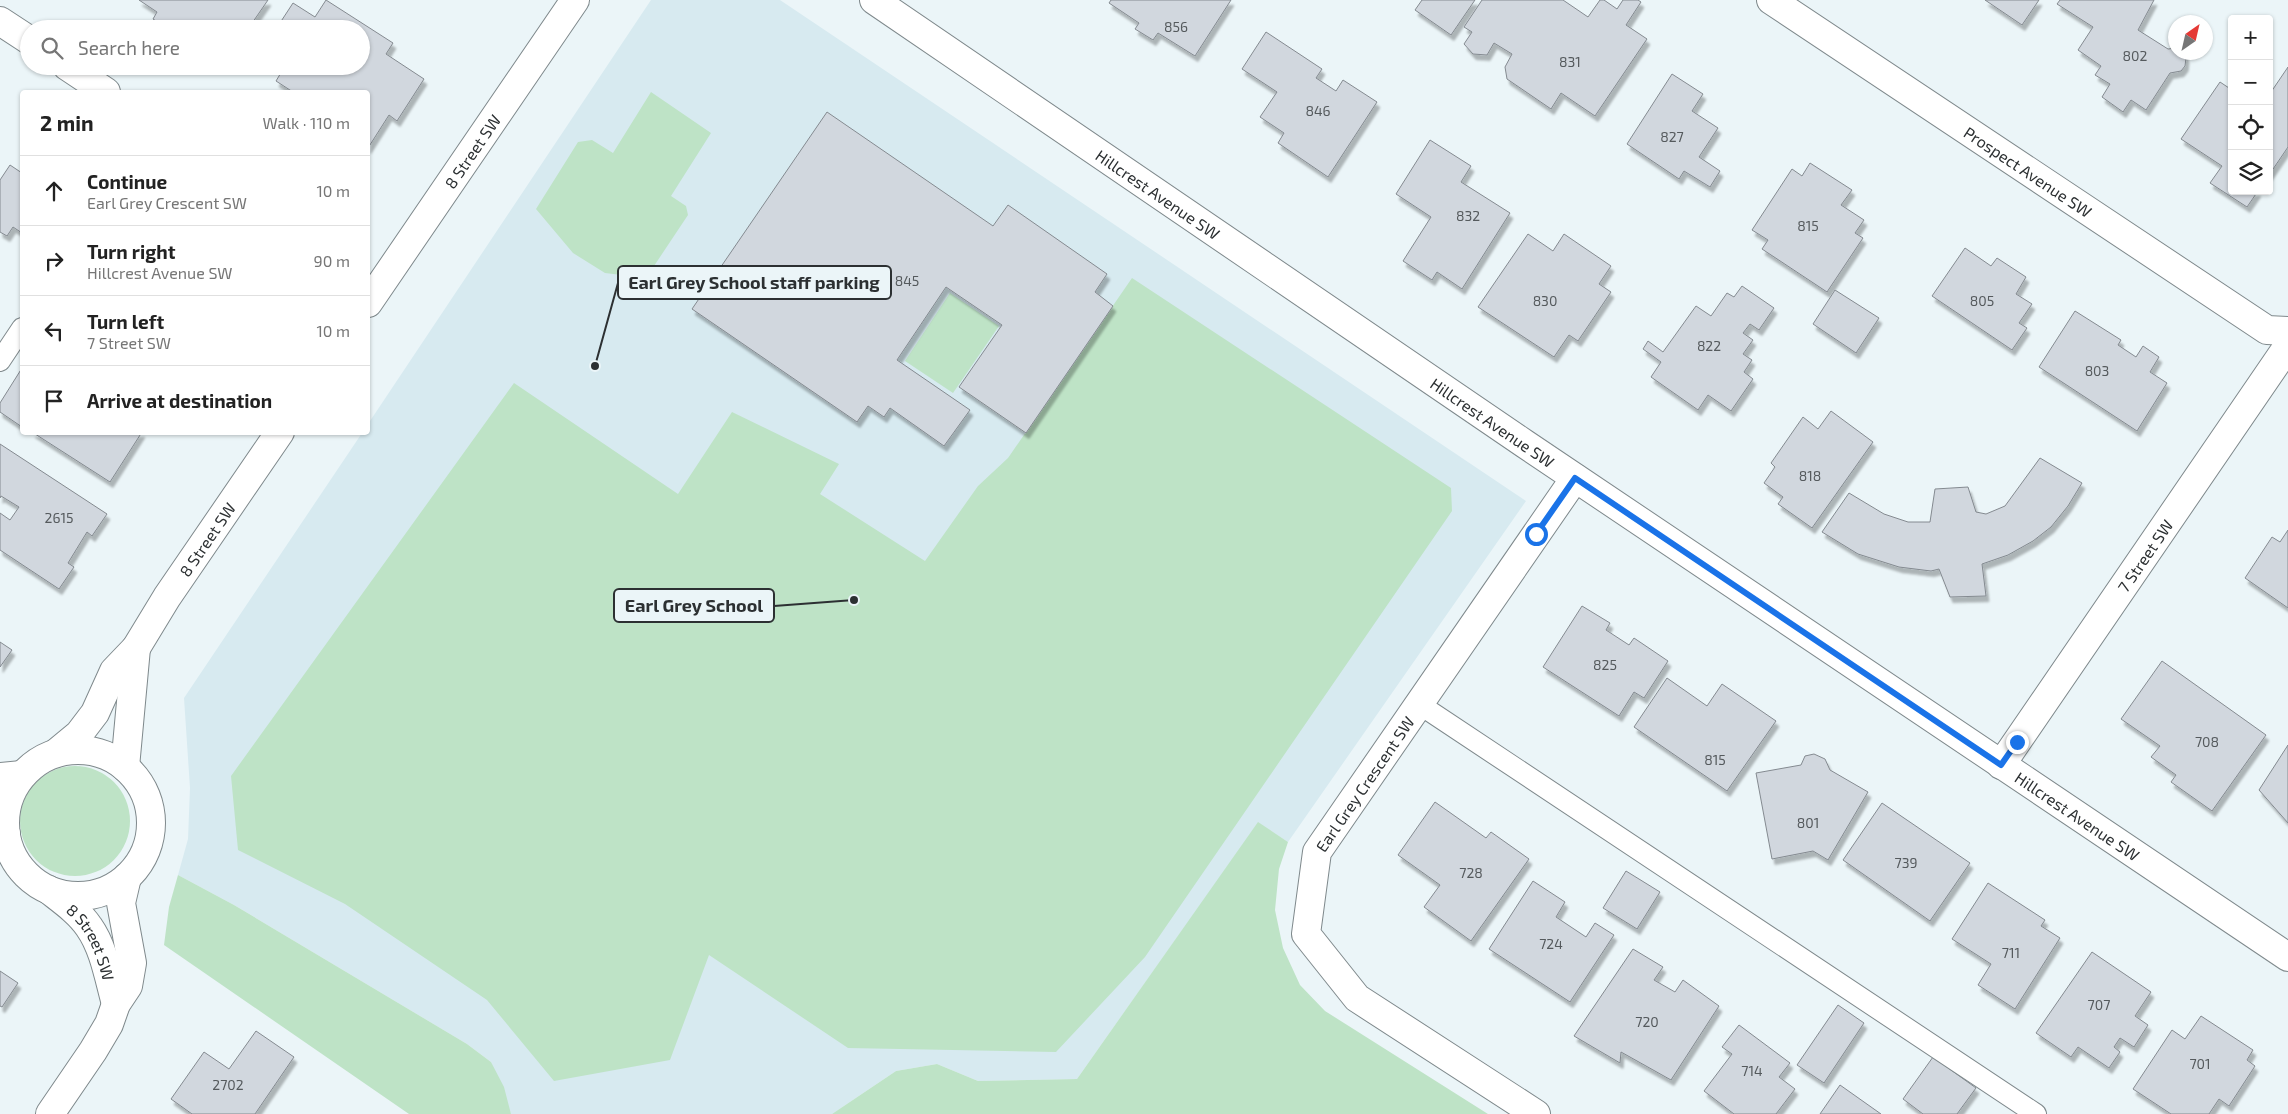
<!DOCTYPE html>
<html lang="en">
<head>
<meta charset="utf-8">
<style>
	:root { --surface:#fff; --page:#f6f6f6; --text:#222; --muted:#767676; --line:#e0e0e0 }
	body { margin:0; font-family:"Exo 2",sans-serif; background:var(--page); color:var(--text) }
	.controls { position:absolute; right:15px; top:15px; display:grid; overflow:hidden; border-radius:5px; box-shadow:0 1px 4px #0004 }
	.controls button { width:45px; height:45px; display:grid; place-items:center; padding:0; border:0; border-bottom:1px solid var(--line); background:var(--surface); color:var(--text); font:25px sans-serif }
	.compass { position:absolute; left:2168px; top:15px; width:45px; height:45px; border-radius:50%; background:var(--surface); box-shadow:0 1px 4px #0004; rotate:34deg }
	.stop { position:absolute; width:15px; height:15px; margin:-11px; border:4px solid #1a73e8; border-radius:50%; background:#fff }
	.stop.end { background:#1a73e8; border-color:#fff; box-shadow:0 1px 5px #0008 }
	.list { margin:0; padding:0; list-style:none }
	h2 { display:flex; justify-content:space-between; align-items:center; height:65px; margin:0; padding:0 20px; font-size:21px }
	h2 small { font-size:16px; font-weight:400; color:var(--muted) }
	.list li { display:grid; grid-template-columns:32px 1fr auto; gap:15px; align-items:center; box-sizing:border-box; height:70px; padding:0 20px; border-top:1px solid var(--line) }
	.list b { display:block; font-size:19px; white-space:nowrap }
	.list p { margin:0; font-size:16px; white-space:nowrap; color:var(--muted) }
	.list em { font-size:16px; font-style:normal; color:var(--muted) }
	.icon { flex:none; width:28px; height:28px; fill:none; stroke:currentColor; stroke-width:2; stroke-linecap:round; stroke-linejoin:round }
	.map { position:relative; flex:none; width:2288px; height:1114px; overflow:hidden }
	.search { position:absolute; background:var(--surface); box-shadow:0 1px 4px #0004; left:20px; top:20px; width:350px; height:55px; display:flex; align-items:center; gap:12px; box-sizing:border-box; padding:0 18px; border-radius:28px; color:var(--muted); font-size:19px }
	.panel { position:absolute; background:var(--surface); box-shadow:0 1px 4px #0004; left:20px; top:90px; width:350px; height:345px; border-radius:5px }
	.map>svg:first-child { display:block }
</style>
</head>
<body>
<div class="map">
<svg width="2288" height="1114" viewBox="0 0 2288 1114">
	<defs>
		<filter id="shadow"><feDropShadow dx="3" dy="5.5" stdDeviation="1" flood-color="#0004"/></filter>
	</defs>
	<rect width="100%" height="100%" fill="#ebf5f8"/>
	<path fill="#d7eaf0" d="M651,0H780L1526,501L1288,842L1258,823L1077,1079L978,1081L937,1064L896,1071L832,1114H511L491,1062L467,1044L234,905L178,875L188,839L190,788L184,698L362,433L368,432V424Z"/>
	<path fill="#bee3c6" d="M651,92L711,133L671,196L686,206L688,215L646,278L605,273L573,253L536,209L578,142L592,140L613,153Z
		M1132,278L1451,488L1452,511L1145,957L1056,1052L848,1048L709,955L670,1060L554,1081L487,1000L345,904L238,850L231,776L514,383L678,494L732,412L839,464L820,494L925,561L978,486L1008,458Z
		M950,293L999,326L953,393L905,361Z
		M20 821a55 55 0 1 1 110 0a55 55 0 1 1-110 0Z
		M1258,822L1288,842L1279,869L1275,910L1283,948L1300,985L1325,1011L1488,1114H832L896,1071L937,1064L978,1081L1077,1079Z
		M178,875L234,905L467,1044L491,1062L504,1087L511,1114H409L164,945L169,907Z"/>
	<path fill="#d1d7de" stroke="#848a90" filter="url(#shadow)" d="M139,0H268L248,29H188L182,25L180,29H168L153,19L157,12Z
		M326,0L393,43L386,54L424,79L397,121L389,115L368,148V92H293L276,81L285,66H361V29H276L293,3L315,17Z
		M1111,0H1231L1195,56L1158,33L1153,40L1135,29L1139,23L1109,3Z
		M1422,0H1475L1451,35L1415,10Z
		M1482,0H1563L1588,17L1600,0H1604L1617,9L1623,0H1638L1641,2L1626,25L1647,39L1595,116L1561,93L1551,109L1507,79L1505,67L1512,54L1494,43L1487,55L1473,54L1464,44L1472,32L1464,27Z
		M1985,0H2039L2022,25Z
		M2060,0H2154L2138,30L2168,49L2176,48V52H2184L2186,58L2185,66L2181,71L2170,73L2146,110L2131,100L2123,112L2102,97L2110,84L2095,75L2101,66L2078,50L2093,27L2057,4Z
		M1266,32L1322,69L1316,78L1336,91L1343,80L1377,102L1328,177L1278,143L1284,133L1260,117L1277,92L1242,69Z
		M2288,67V147L2269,175V95Z
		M1672,74L1703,94L1692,111L1718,128L1699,157L1720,171L1710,187L1684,171L1679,179L1627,144Z
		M2220,82L2232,90V191H2258L2247,207L2210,183L2222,166L2181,139Z
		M827,112L993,226L1008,205L1107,274L1095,292L1113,306L1026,433L959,387L1002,325L946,287L897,360L970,410L944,446L890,408L884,417L868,406L857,422L692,309Z
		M1430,140L1471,166L1461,182L1510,213L1462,289L1437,272L1432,280L1403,261L1431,217L1396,194Z
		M1810,163L1852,190L1841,205L1864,220L1855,233L1863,238L1827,292L1762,249L1768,240L1752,230L1792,169L1802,176Z
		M10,165L22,173V233L13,227L7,236L0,232V180Z
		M1528,234L1553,251L1564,234L1611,266L1599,284L1611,292L1578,341L1569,335L1554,357L1478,307Z
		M1965,248L1991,266L1997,258L2026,277L2016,294L2032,304L2019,323L2027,328L2012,350L1932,296Z
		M1742,286L1774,308L1759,330L1750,324L1743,333L1753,340L1743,354L1752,360L1744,372L1753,379L1731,411L1708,395L1698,410L1651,377L1661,362L1643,349L1648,341L1663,352L1696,306L1711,316L1727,293L1734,297Z
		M1835,290L1879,318L1856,353L1813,324Z
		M2075,311L2121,340L2118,345L2136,357L2143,346L2159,357L2150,372L2167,383L2137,431L2039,367Z
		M22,368V427L0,412V403Z
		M1831,411L1873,442L1812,528L1778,504L1783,497L1764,483L1775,467L1771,463L1803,417L1818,429Z
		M32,432H142L110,482Z
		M0,444L107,514L92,536L87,532L68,563L74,567L59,589L0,550V513L10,520L19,507L1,496L0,498Z
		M2040,458L2082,483L2068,506L2051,527L2033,541L2008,555L1982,564L1986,596L1950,597L1939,569L1931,571L1899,567L1858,554L1822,532L1849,493L1884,514L1908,522H1930L1935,489L1968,487L1976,512L1986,514L2005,506Z
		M2288,530V608L2245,578L2272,537L2280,542Z
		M1582,606L1610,623L1606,630L1629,645L1634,638L1668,661L1644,698L1634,692L1619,716L1543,667Z
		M0,642L12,650L0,667Z
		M2162,661L2266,735L2212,811L2171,782L2176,775L2151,757L2160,746L2121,719Z
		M1667,678L1707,706L1722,684L1776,721L1727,791L1634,727Z
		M2288,745V823L2259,790Z
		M1814,754L1825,759L1830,770L1868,792L1828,860L1813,851L1772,859L1756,773L1801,765L1805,756Z
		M1435,802L1486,838L1491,832L1529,859L1471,941L1424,907L1440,885L1398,855Z
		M1882,803L1970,863L1930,921L1843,860Z
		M1626,871L1660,892L1637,929L1603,908Z
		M1533,881L1565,902L1556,917L1586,937L1595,923L1614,935L1570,1002L1489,949Z
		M1988,883L2045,920L2041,926L2060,938L2015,1009L1978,985L1991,964L1952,939Z
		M1633,949L1663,967L1654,980L1675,992L1683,980L1719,1006L1671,1080L1621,1052L1620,1063L1574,1036Z
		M2092,952L2151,992L2135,1016L2148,1025L2134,1047L2120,1038L2114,1047L2120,1052L2109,1068L2078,1047L2071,1057L2036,1033Z
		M0,971L18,983L2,1007L0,1006Z
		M1838,1005L1864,1023L1824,1083L1797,1065Z
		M2201,1016L2253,1050L2247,1060L2255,1066L2229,1106L2219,1099L2209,1114H2171L2133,1089L2172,1030L2185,1039Z
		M1739,1025L1790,1063L1779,1077L1795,1089L1776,1114H1734L1704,1091L1732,1054L1722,1047Z
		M256,1031L294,1057L255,1114H192L171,1099L204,1052L229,1069Z
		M1933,1057L1976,1088L1957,1114H1923L1903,1099Z
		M1840,1085L1881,1114H1820Z"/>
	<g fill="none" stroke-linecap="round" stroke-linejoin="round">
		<defs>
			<path id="lane" d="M0,361L22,328
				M1419,704L2036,1114"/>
			<g id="street">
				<path id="s1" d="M874,0L1525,444L2288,957"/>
				<path id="s2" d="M1771,0L2267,330L2288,331"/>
				<path d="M0,21L29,40"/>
				<path d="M67,66L106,92"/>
				<path id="s3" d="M2001,765L2288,346"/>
				<path d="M0,777L22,775"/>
				<path d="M0,831L6,834"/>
				<path id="s4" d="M1536,1114L1357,998L1306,934L1317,852L1575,478"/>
			</g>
			<g id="secondary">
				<path id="s5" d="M368,303L575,0"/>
				<circle cx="78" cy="823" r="73"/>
				<path id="s6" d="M56,753L79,734L95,713L114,671L136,648L167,597L280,432"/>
				<path d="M125,767L136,648"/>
				<path id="s7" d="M49,890C63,901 79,912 89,927C104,948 109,979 116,1004"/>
				<path d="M50,1114L93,1051L109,1024L116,1004L128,986L132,963L121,903L127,877"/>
			</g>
		</defs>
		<use href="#lane" stroke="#7f898c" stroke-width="22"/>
		<use href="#street" stroke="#7f898c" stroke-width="30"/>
		<use href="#secondary" stroke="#7f898c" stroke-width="30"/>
		<use href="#lane" stroke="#fff" stroke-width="20"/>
		<use href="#street" stroke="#fff" stroke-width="28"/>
		<use href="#secondary" stroke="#fff" stroke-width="28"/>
	</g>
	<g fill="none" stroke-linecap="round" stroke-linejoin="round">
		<path stroke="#1a73e8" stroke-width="6" d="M1536,534L1575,478L2001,765L2017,742"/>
	</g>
	<g text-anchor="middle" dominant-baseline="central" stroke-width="4" stroke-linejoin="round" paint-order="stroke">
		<g font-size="14" fill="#555a5d">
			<text x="1176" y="26">856</text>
			<text x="2135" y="55">802</text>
			<text x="1570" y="61">831</text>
			<text x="1318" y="110">846</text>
			<text x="1672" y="136">827</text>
			<text x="1468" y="215">832</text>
			<text x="1808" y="225">815</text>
			<text x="907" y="280">845</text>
			<text x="1545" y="300">830</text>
			<text x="1982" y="300">805</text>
			<text x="1709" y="345">822</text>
			<text x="2097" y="370">803</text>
			<text x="1810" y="475">818</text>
			<text x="59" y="517">2615</text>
			<text x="1605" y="664">825</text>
			<text x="2207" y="741">708</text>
			<text x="1715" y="759">815</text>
			<text x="1808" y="822">801</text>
			<text x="1906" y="862">739</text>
			<text x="1471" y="872">728</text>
			<text x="1551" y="943">724</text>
			<text x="2011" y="952">711</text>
			<text x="2099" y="1004">707</text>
			<text x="1647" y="1021">720</text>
			<text x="2200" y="1063">701</text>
			<text x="1752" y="1070">714</text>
			<text x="228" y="1084">2702</text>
		</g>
		<g font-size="16" fill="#2c3032" stroke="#ebf5f8">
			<text stroke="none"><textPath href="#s5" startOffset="184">8 Street SW</textPath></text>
			<text stroke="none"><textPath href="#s2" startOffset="309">Prospect Avenue SW</textPath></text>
			<text stroke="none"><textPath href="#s1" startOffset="344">Hillcrest Avenue SW</textPath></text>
			<text stroke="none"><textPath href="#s1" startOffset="749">Hillcrest Avenue SW</textPath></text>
			<text stroke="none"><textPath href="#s6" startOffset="264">8 Street SW</textPath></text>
			<text stroke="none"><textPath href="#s3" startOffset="254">7 Street SW</textPath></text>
			<text stroke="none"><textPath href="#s4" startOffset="461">Earl Grey Crescent SW</textPath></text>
			<text stroke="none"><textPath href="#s1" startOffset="1454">Hillcrest Avenue SW</textPath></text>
			<text stroke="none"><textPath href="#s7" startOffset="69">8 Street SW</textPath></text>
		</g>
	</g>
	<path fill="none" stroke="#2c3032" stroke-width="2" d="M595 366L618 283M854 600L774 606"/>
	<g fill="#2c3032" stroke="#ebf5f8" stroke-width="2">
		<circle cx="595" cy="366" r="5"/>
		<circle cx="854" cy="600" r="5"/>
	</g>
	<g fill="#ebf5f8" stroke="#2c3032" stroke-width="2">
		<rect x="618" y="266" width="273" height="33" rx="5"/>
		<rect x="614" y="589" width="160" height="33" rx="5"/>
	</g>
	<g font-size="18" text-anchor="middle" font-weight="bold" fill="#2c3032">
		<text x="754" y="289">Earl Grey School staff parking</text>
		<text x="694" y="612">Earl Grey School</text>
	</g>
</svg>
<div class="controls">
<button>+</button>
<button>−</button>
<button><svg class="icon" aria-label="locate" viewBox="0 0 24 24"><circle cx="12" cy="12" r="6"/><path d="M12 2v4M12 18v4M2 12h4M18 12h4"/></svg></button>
<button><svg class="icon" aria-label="layers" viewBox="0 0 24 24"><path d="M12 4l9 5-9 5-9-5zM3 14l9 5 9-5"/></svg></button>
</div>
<svg class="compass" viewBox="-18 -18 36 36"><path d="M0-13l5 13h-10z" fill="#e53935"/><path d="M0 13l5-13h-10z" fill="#767676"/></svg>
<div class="stop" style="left:1536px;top:534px"></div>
<div class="stop end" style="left:2017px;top:742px"></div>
<div class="search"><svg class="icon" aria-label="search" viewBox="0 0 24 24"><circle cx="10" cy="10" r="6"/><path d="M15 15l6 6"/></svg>Search here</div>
<section class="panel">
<h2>2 min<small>Walk · 110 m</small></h2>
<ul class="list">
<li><svg class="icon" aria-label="ahead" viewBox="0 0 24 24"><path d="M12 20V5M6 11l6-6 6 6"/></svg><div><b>Continue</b><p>Earl Grey Crescent SW</p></div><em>10 m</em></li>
<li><svg class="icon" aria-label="right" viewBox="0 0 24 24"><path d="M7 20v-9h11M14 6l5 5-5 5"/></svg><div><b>Turn right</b><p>Hillcrest Avenue SW</p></div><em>90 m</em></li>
<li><svg class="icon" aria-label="left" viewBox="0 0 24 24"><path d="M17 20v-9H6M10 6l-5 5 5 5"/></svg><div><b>Turn left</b><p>7 Street SW</p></div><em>10 m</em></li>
<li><svg class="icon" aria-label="arrive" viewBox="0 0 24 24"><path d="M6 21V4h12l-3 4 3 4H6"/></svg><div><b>Arrive at destination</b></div></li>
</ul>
</section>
</div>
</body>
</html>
